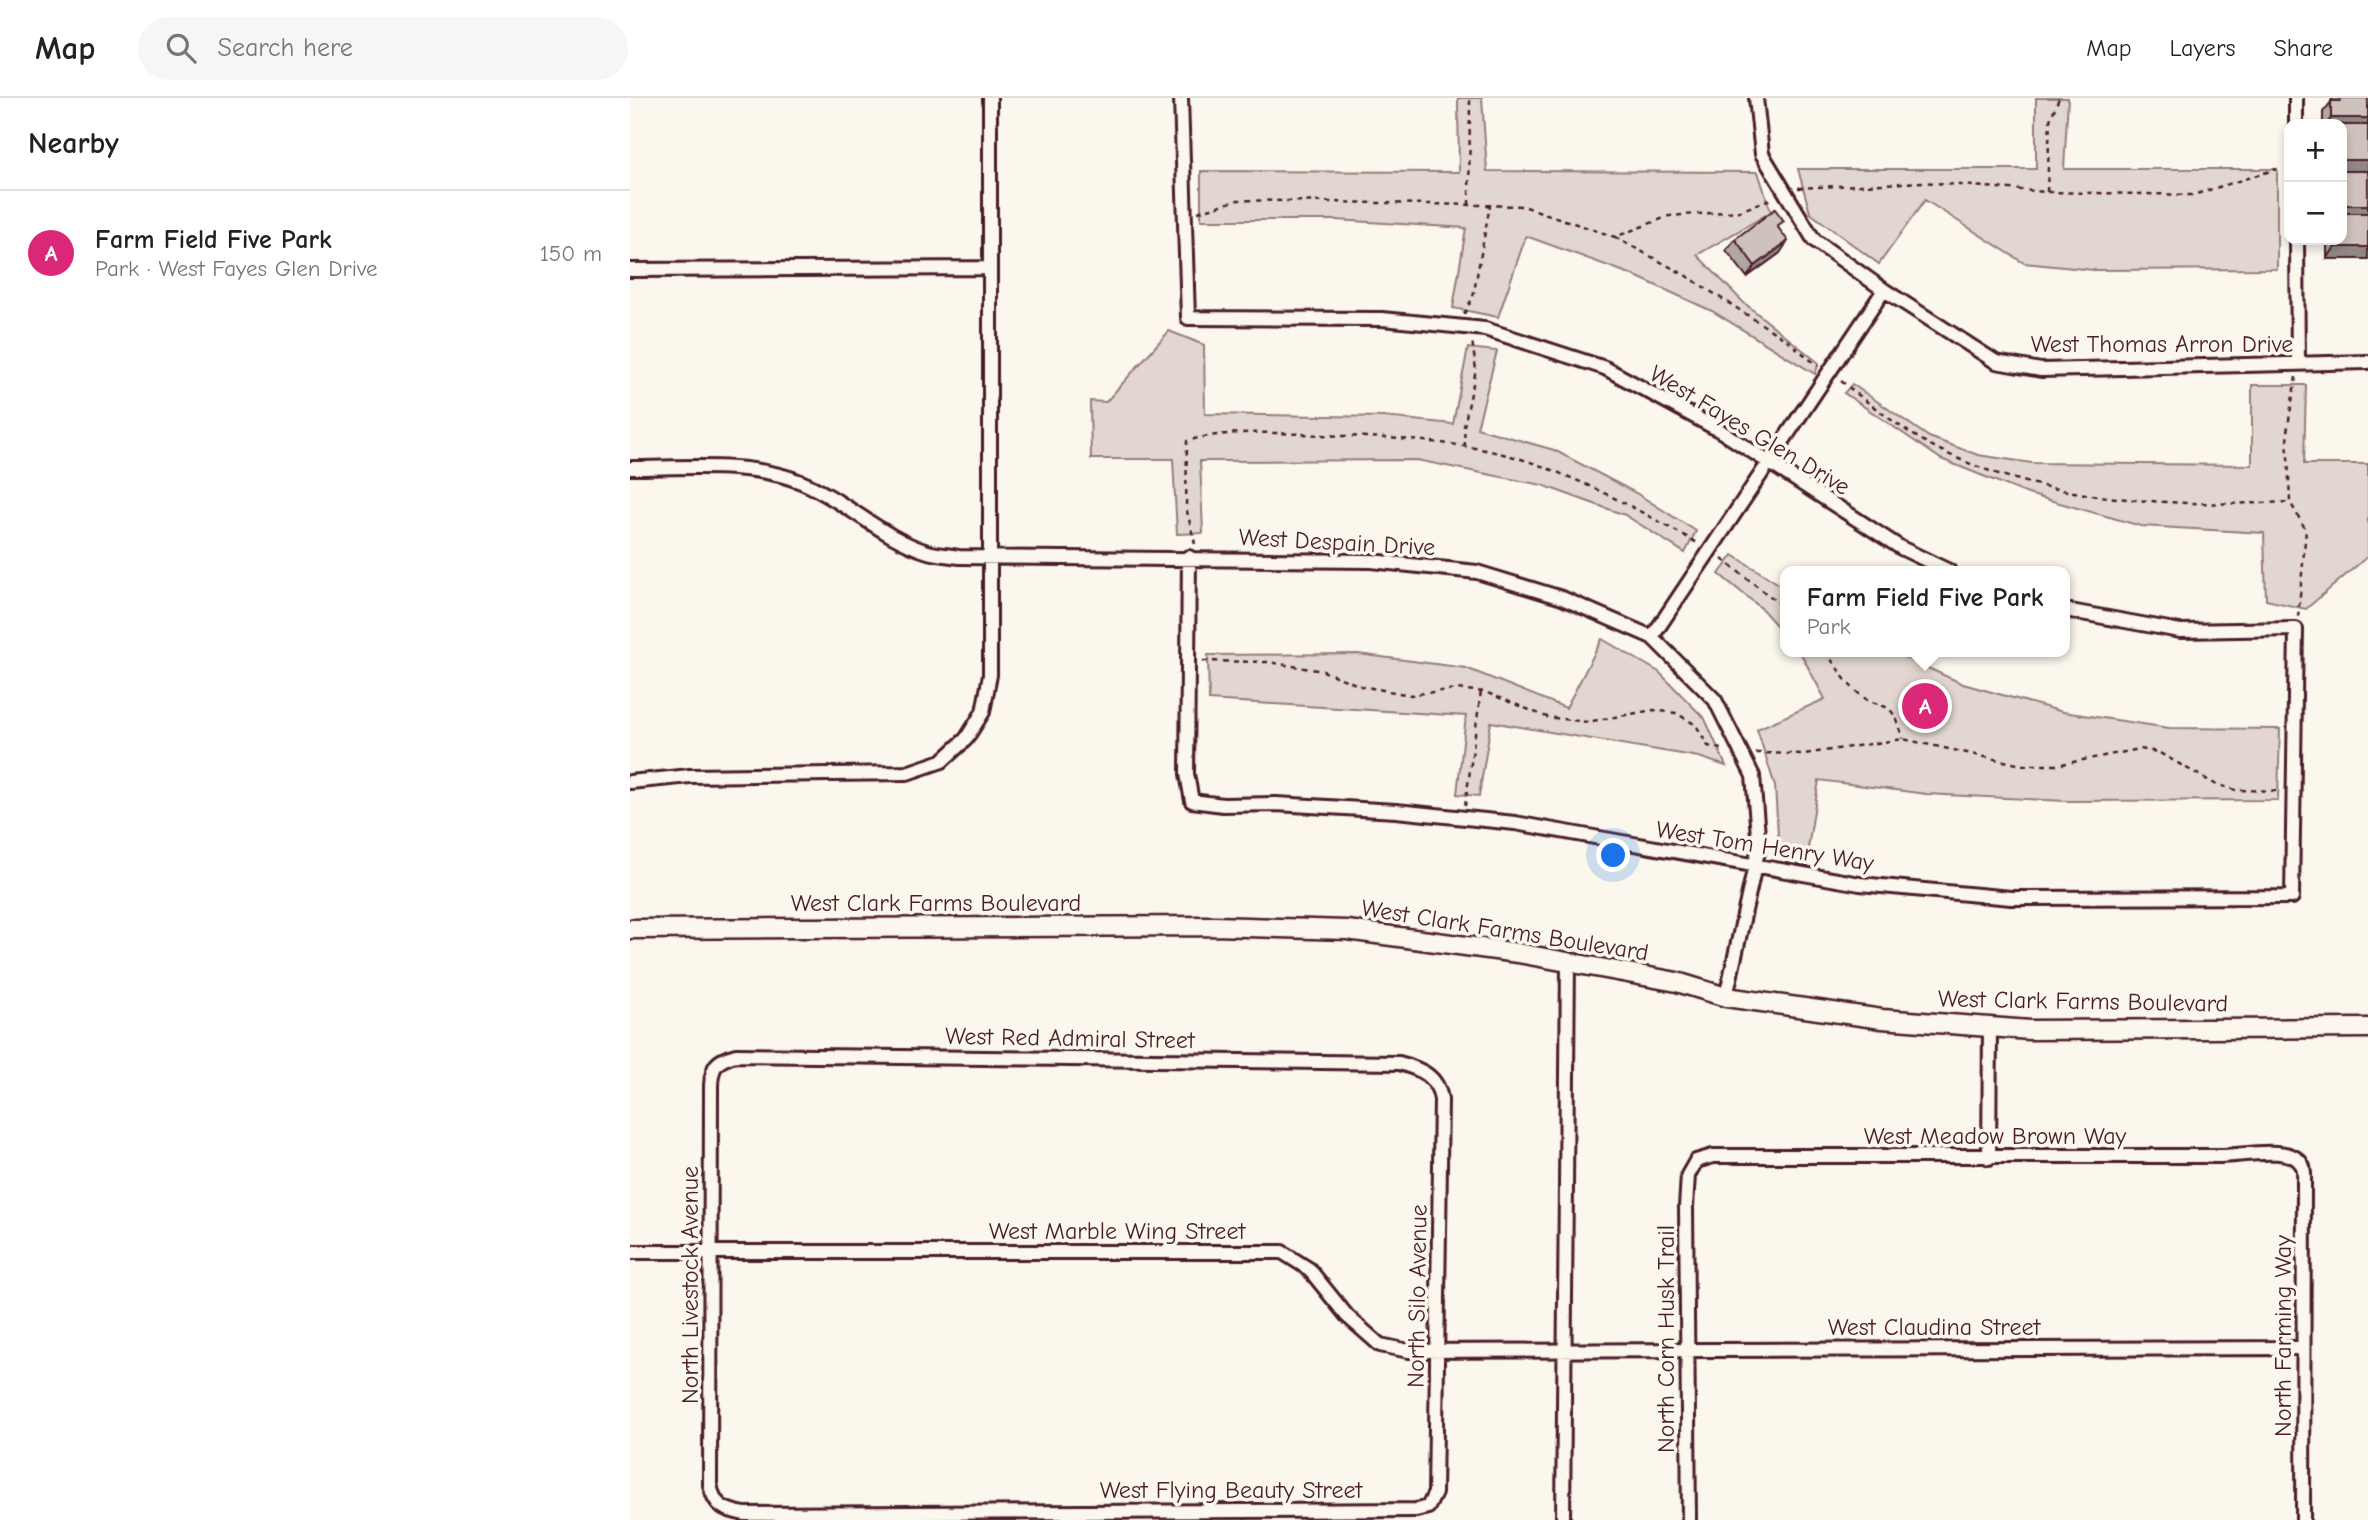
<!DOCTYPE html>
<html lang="en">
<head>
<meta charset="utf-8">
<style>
	:root { --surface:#fff; --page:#f6f6f6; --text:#222; --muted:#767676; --line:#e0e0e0; --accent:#db2777 }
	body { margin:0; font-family:"Comic Neue",sans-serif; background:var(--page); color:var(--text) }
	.controls { position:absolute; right:21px; top:21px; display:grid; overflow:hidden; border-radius:14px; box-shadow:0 4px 10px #0003 }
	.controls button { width:63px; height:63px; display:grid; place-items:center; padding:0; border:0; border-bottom:2px solid var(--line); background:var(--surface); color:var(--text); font:35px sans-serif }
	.you { position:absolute; left:984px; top:758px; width:24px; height:24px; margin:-18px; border:5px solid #fff; border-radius:50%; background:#1a73e8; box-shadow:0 0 0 10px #1a73e833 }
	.badge { display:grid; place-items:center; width:46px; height:46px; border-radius:50%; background:var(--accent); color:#fff; font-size:23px; font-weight:700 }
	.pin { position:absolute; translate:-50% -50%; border:4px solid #fff; box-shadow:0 2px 7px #0006 }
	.popup { position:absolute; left:1150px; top:468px; width:290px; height:91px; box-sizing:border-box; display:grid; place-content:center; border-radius:14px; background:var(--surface); filter:drop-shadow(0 2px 5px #0005); font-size:23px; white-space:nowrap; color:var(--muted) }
	.popup b { font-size:26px; color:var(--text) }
	.popup::after { content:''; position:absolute; left:50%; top:100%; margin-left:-14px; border:14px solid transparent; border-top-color:var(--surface) }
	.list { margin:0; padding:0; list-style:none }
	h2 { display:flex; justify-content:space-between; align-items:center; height:91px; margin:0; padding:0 28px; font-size:30px }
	h2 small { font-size:23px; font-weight:400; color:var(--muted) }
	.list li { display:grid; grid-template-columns:46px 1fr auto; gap:21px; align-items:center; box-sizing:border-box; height:126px; padding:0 28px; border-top:2px solid var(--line) }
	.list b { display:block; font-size:26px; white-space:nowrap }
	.list p { margin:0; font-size:23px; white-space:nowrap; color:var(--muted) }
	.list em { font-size:23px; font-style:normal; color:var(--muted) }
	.icon { flex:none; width:38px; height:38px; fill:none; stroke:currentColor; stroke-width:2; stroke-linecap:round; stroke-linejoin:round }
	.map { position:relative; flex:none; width:1738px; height:1422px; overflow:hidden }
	header { display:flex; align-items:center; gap:42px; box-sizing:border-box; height:98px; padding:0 35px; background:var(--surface); border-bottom:2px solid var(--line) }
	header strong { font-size:33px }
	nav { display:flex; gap:38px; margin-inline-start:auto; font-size:24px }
	.search { width:490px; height:63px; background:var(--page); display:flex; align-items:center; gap:18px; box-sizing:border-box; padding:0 24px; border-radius:38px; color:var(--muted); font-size:26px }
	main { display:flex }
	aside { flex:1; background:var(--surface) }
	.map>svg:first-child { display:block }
</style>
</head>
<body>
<header>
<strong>Map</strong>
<div class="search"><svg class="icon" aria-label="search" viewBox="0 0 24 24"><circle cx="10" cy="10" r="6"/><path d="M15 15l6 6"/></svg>Search here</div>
<nav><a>Map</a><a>Layers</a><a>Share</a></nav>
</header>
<main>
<aside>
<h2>Nearby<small></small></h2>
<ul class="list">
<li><span class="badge">A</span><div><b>Farm Field Five Park</b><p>Park · West Fayes Glen Drive</p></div><em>150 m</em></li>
</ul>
</aside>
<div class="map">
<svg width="1738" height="1422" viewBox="0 0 1738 1422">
	<rect width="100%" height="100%" fill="#fbf7ec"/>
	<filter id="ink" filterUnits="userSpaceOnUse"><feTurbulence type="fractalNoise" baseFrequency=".0143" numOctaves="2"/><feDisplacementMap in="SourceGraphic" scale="14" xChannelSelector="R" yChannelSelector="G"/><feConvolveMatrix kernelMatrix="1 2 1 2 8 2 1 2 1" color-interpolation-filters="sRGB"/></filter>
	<g filter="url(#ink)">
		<path fill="#e2d7d0" stroke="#967b7e" stroke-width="2" d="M828,0H852L857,73L1128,74L1141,114L1067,157L1113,204L1189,265L1185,276L1082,213L1003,177L896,138L868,219L823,210L836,130L706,122H571V73L829,74Z
			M1406,0H1438L1434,71H1647V171L1464,172L1394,165L1295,102L1249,166L1180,115L1168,71H1406Z
			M539,233L574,247L575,316L754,319L823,326L838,250L867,253L847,330L924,352L1006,395L1066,433L1055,455L995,417L912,387L787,362L570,363L573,435L547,436L543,361H461L460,303L476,304Z
			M1222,286L1299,339L1348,357L1402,365L1622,367V287H1676L1674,366H1738V458L1676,511L1636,502L1634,435L1511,428L1398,396L1311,361L1214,295Z
			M1103,457L1155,490V537L1131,510L1089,476Z
			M972,541L1029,574L1075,621L1096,668L1069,659L861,624L849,698L827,696L836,618L579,602L578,557L728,556L836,570L936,610Z
			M1170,554H1263L1333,586L1433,614L1539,630L1650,631L1648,702L1436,703L1296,696L1189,682L1177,756L1149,753L1145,688L1127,631L1195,601Z"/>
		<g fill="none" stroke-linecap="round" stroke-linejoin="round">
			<defs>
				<path id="street" d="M551,0L558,220L752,221L855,231L975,270L1089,332L1271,450L1319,473
					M1126,0L1132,56L1184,142L1254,192L1366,264L1411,272L1738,264
					M1666,0V26
					M1667,142L1668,266
					M0,172L359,170
					M0,370C55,370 119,363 171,384C215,402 252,440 298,454C308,457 319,457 329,459L741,463L847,474L932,500L1022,539L1085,602L1123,678L1129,749L1096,899
					M559,459L557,676L562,703L593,707L646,706L766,713L885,725L1230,786L1381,800L1662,799L1666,531L1550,533L1435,512
					M1022,539L1254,192
					M0,684L60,678L277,675L312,663L336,641L353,614L360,577V0
					M106,957L769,965C791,971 808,978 811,1002L805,1395L798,1409L786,1412L115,1416C94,1412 85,1409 80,1387L81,987C82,967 87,962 106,957Z
					M1359,1060L1360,929
					M0,1154H652L679,1171L717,1218L750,1247L779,1253L1673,1250
					M933,1422L938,864
					M1059,1422L1056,1109L1058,1077L1066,1063L1083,1058H1591C1611,1058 1663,1046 1672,1067C1675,1071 1674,1079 1674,1084L1673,1422"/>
				<path id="secondary" d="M0,831L584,828L717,832L888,855L1047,884L1096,899L1252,921L1400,932L1738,930"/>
			</defs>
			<use href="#street" stroke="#4a1f2b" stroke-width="18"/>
			<use href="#secondary" stroke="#4a1f2b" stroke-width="23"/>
			<path stroke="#4a1f2b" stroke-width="2.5" stroke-dasharray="5 5" stroke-linecap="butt" d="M1168,90L1293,84L1417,94L1563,97L1647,71
				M1417,94L1420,22L1429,0
				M839,107L840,0
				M568,114L608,102L893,108L985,139L1039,118L1110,113L1143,100
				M985,139L1055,177L1158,243L1188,268
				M834,216L843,199L860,107
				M1666,279L1657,334L1660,404L1676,432L1668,519
				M1211,283C1241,307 1273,333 1308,351C1410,404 1547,409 1660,404
				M835,349L834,328L846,272L842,242
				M565,446L556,409L557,343C598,331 648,335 690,337C761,340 839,342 906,366C964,387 1016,416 1069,446
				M1092,461L1155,510
				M1195,554C1206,566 1214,583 1226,593C1251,617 1261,594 1273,641
				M573,563L638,564L693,573L731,588L780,597L827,591L855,594L917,619L957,624L1023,612L1046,615L1066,627L1078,648L1095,652
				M1126,655L1174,656L1273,641L1392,667H1427L1510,651L1528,654L1585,686L1606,692L1650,693
				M835,708L851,593"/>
			<use href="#street" stroke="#fbf7ec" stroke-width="12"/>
			<use href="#secondary" stroke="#fbf7ec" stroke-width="18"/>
		</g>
		<path fill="#b2a7a2" stroke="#4a1f2b" stroke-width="2" d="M1702,0H1738V161H1697V142H1712V26H1693V14L1702,3Z
			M1149,131L1150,155L1117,179L1096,152L1105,141Z"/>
		<path fill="#918884" stroke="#4a1f2b" stroke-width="2" d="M1701,20H1738V31H1712V26H1697Z
			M1712,62H1738V73H1712Z
			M1712,107H1738V119H1712Z
			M1158,143L1150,155L1117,179L1125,168Z
			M1705,149H1738V161H1697Z"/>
		<path fill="#cfc2bc" stroke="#4a1f2b" stroke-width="2" d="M1710,0H1738V20H1701V3H1710Z
			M1712,27H1738V62H1712Z
			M1712,73H1738V107H1712Z
			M1145,111L1154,123L1147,128L1158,143L1125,168L1105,141Z
			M1712,115H1738V149H1705V142H1712Z"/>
	</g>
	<g text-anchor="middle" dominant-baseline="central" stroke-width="7" stroke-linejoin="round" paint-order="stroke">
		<g font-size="24" fill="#4a1f2b" stroke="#fbf7ec">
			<text x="1532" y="246">West Thomas Arron Drive</text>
			<text transform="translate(1120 332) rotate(31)">West Fayes Glen Drive</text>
			<text transform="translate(707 444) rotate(3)">West Despain Drive</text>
			<text transform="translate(1135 748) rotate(9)">West Tom Henry Way</text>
			<text x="306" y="805">West Clark Farms Boulevard</text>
			<text transform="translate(875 832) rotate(9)">West Clark Farms Boulevard</text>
			<text transform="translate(1453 903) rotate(1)">West Clark Farms Boulevard</text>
			<text transform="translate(440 940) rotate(1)">West Red Admiral Street</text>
			<text x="1365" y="1038">West Meadow Brown Way</text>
			<text x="487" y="1133">West Marble Wing Street</text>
			<text transform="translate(60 1187) rotate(-90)">North Livestock Avenue</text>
			<text transform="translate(787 1198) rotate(-89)">North Silo Avenue</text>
			<text x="1304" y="1229">West Claudina Street</text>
			<text transform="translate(1653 1238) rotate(-90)">North Farming Way</text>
			<text transform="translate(1036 1241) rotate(-90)">North Corn Husk Trail</text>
			<text x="601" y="1392">West Flying Beauty Street</text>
		</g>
	</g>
</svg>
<div class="controls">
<button>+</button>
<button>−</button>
</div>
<div class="you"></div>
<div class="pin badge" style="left:1295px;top:608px">A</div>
<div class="popup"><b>Farm Field Five Park</b>Park</div>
</div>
</main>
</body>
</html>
